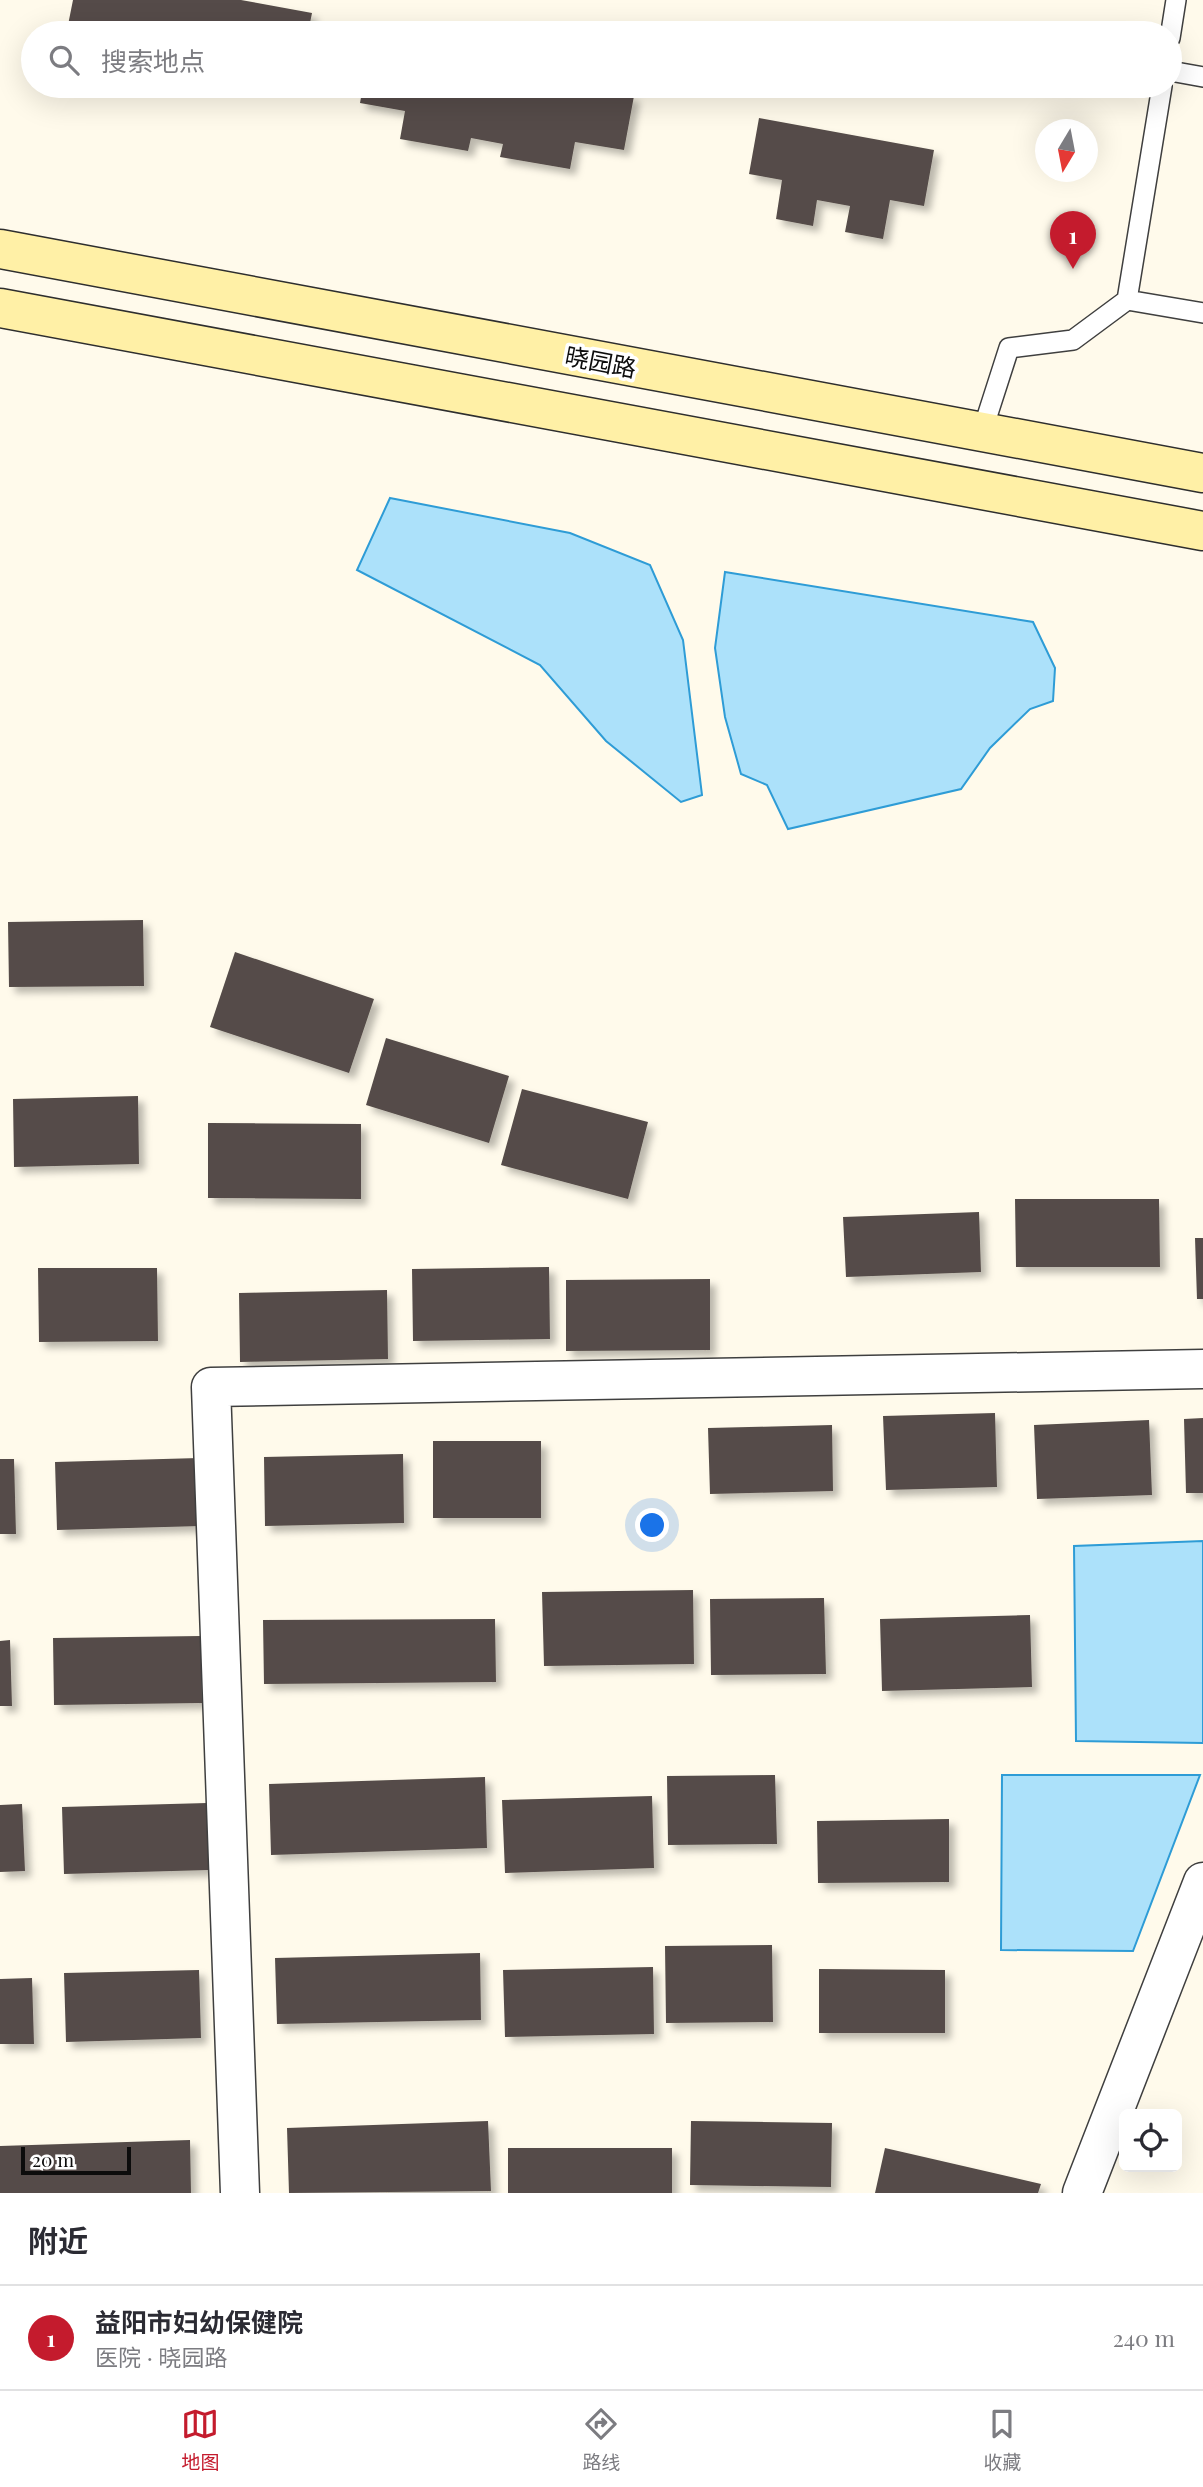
<!DOCTYPE html>
<html lang="zh">
<head>
<meta charset="utf-8">
<style>
	:root { --surface:#fff; --page:#f7f7f7; --text:#2b2b33; --muted:#7c7c81; --line:#e1e1e2; --accent:#c41b2d }
	body { margin:0; font-family:"Playfair Display","Noto Sans SC",serif; background:var(--page); color:var(--text) }
	.controls { position:absolute; right:21px; bottom:21px; display:grid; overflow:hidden; border-radius:10px; box-shadow:0 7px 28px #0002 }
	.controls button { width:63px; height:63px; display:grid; place-items:center; padding:0; border:0; border-bottom:2px solid var(--line); background:var(--surface); color:var(--text); font:35px sans-serif }
	.compass { position:absolute; left:1035px; top:119px; width:63px; height:63px; border-radius:50%; background:var(--surface); box-shadow:0 7px 28px #0002; rotate:190deg }
	.scale { position:absolute; left:21px; bottom:18px; width:110px; box-sizing:border-box; padding-left:7px; border:4px solid #0c0c0c; border-top:0; font-size:19px; line-height:24px; white-space:nowrap; color:#0c0c0c; -webkit-text-stroke:5px #fff; paint-order:stroke }
	.you { position:absolute; left:653px; top:1526px; width:24px; height:24px; margin:-18px; border:5px solid #fff; border-radius:50%; background:#1a73e8; box-shadow:0 0 0 10px #1a73e833 }
	.badge { display:grid; place-items:center; width:46px; height:46px; border-radius:50%; background:var(--accent); color:#fff; font-size:23px; font-weight:700 }
	.pin { position:absolute; translate:-50% -58px; filter:drop-shadow(0 2px 4px #0008) }
	.pin::after { content:''; position:absolute; top:37px; width:24px; height:21px; background:inherit; clip-path:polygon(0 0,100% 0,50% 100%) }
	.list { margin:0; padding:0; list-style:none }
	h2 { display:flex; justify-content:space-between; align-items:center; height:91px; margin:0; padding:0 28px; font-size:30px }
	h2 small { font-size:23px; font-weight:400; color:var(--muted) }
	.list li { display:grid; grid-template-columns:46px 1fr auto; gap:21px; align-items:center; box-sizing:border-box; height:105px; padding:0 28px; border-top:2px solid var(--line) }
	.list b { display:block; font-size:26px; white-space:nowrap }
	.list p { margin:0; font-size:23px; white-space:nowrap; color:var(--muted) }
	.list em { font-size:23px; font-style:normal; color:var(--muted) }
	.icon { flex:none; width:38px; height:38px; fill:none; stroke:currentColor; stroke-width:2; stroke-linecap:round; stroke-linejoin:round }
	.map { position:relative; flex:none; width:1203px; height:2193px; overflow:hidden }
	.search { position:absolute; background:var(--surface); box-shadow:0 7px 28px #0002; left:21px; right:21px; top:21px; height:77px; display:flex; align-items:center; gap:18px; box-sizing:border-box; padding:0 24px; border-radius:38px; color:var(--muted); font-size:26px }
	.sheet { height:196px; background:var(--surface) }
	nav { display:flex; justify-content:space-around; align-items:center; box-sizing:border-box; height:98px; border-top:2px solid var(--line); background:var(--surface); font-size:19px; color:var(--muted) }
	nav a { display:grid; justify-items:center; gap:4px }
	nav .on { color:var(--accent) }
	.map>svg:first-child { display:block }
</style>
</head>
<body>
<div class="map">
<svg width="1203" height="2193" viewBox="0 0 1203 2193">
	<defs>
		<filter id="shadow"><feDropShadow dx="6" dy="6" stdDeviation="3.5" flood-color="#0004"/></filter>
	</defs>
	<rect width="100%" height="100%" fill="#fffaeb"/>
	<path fill="#ace1fa" stroke="#2e9cd6" stroke-width="2" d="M390,498L570,533L650,565L683,640L702,795L681,802L606,741L540,665L357,570Z
		M725,572L1033,622L1055,668L1053,701L1030,709L990,748L961,789L788,829L767,785L741,774L725,717L715,648Z
		M1203,1541V1743L1076,1741L1074,1546Z
		M1002,1775H1200L1133,1951L1001,1950Z"/>
	<path fill="#554c48" filter="url(#shadow)" d="M73,0H241L312,13L308,33H100V31L68,25Z
		M363,86H580L634,96L624,150L575,142L570,169L500,157L503,144L471,138L468,151L400,139L405,111L360,103Z
		M759,118L934,150L924,206L890,200L883,239L845,232L850,206L817,200L813,226L776,219L782,180L749,174Z
		M143,920L144,986L9,987L8,922Z
		M235,952L374,999L349,1073L210,1027Z
		M386,1038L509,1076L489,1143L366,1105Z
		M522,1089L648,1122L628,1199L501,1165Z
		M138,1096L139,1164L14,1167L13,1099Z
		M208,1123L361,1124V1199L208,1198Z
		M1015,1199H1159L1160,1267H1016Z
		M979,1212L981,1272L846,1277L843,1217Z
		M1195,1238H1203V1299H1197Z
		M549,1267L550,1339L413,1341L412,1269Z
		M38,1268H157L158,1341L39,1342Z
		M710,1279V1350L566,1351V1280Z
		M387,1290L388,1359L240,1362L239,1293Z
		M995,1413L997,1487L886,1490L883,1416Z
		M1203,1418V1493H1186L1184,1419Z
		M1149,1420L1152,1495L1037,1499L1034,1425Z
		M832,1425L833,1491L710,1494L708,1428Z
		M433,1441H541V1518H433Z
		M403,1454L404,1523L265,1526L264,1457Z
		M199,1458L201,1526L57,1530L55,1462Z
		M0,1459H14L16,1534H0Z
		M693,1590L694,1664L544,1666L542,1592Z
		M824,1598L826,1674L711,1675L710,1599Z
		M1030,1615L1032,1687L882,1691L880,1619Z
		M495,1619L496,1682L264,1684L263,1620Z
		M201,1636L202,1703L54,1705L53,1638Z
		M10,1640L12,1706H0V1641Z
		M775,1775L777,1844L668,1845L667,1776Z
		M485,1777L487,1848L271,1855L269,1784Z
		M652,1796L654,1868L505,1873L502,1800Z
		M207,1803L209,1870L64,1874L62,1807Z
		M22,1804L25,1871L0,1872V1805Z
		M949,1819V1882L818,1883L817,1821Z
		M772,1945L773,2022L666,2023L665,1946Z
		M480,1953L481,2020L277,2024L275,1958Z
		M653,1967L654,2034L505,2037L503,1970Z
		M819,1969L945,1970V2033H819Z
		M199,1970L201,2038L66,2042L64,1973Z
		M32,1978L34,2044H0V1979Z
		M488,2121L491,2191L289,2193L287,2128Z
		M691,2121L832,2123L831,2187L690,2185Z
		M190,2140L191,2193H0V2146Z
		M508,2148H672V2193H508Z
		M885,2148L1041,2184L1038,2193H875Z"/>
	<g fill="none" stroke-linecap="round" stroke-linejoin="round">
		<defs>
			<path id="lane" d="M1170,38L1176,0
				M1170,71L1203,77
				M1127,300L1203,313
				M982,432L1009,348L1073,340L1127,300L1162,86"/>
			<path id="street" d="M240,2193L211,1387L1203,1369
				M1082,2193L1203,1882"/>
			<path id="secondary" d="M0,249L1203,473
				M0,308L1203,531"/>
		</defs>
		<use href="#lane" stroke="#3f3f3f" stroke-width="22"/>
		<use href="#street" stroke="#3f3f3f" stroke-width="41"/>
		<use href="#secondary" stroke="#2e2e2e" stroke-width="41"/>
		<use href="#lane" stroke="#fff" stroke-width="19"/>
		<use href="#street" stroke="#fff" stroke-width="38"/>
		<use href="#secondary" stroke="#fff0a6" stroke-width="38"/>
	</g>
	<g text-anchor="middle" dominant-baseline="central" stroke-width="7" stroke-linejoin="round" paint-order="stroke">
		<g font-size="24" fill="#0c0c0c" stroke="#fff">
			<text transform="translate(601 361) rotate(11)">晓园路</text>
		</g>
	</g>
</svg>
<div class="controls">
<button><svg class="icon" aria-label="locate" viewBox="0 0 24 24"><circle cx="12" cy="12" r="6"/><path d="M12 2v4M12 18v4M2 12h4M18 12h4"/></svg></button>
</div>
<svg class="compass" viewBox="-18 -18 36 36"><path d="M0-13l5 13h-10z" fill="#e53935"/><path d="M0 13l5-13h-10z" fill="#7c7c81"/></svg>
<div class="scale">20 m</div>
<div class="you"></div>
<div class="pin badge" style="left:1073px;top:269px">1</div>
<div class="search"><svg class="icon" aria-label="search" viewBox="0 0 24 24"><circle cx="10" cy="10" r="6"/><path d="M15 15l6 6"/></svg>搜索地点</div>
</div>
<section class="sheet">
<h2>附近<small></small></h2>
<ul class="list">
<li><span class="badge">1</span><div><b>益阳市妇幼保健院</b><p>医院 · 晓园路</p></div><em>240 m</em></li>
</ul>
</section>
<nav>
<a class="on"><svg class="icon" aria-label="map" viewBox="0 0 24 24"><path d="M3 6l6-2 6 2 6-2v14l-6 2-6-2-6 2zM9 4v14M15 6v14"/></svg>地图</a>
<a><svg class="icon" aria-label="directions" viewBox="0 0 24 24"><path d="M12 3l9 9-9 9-9-9zM9 14v-3h6M13 9l2 2-2 2"/></svg>路线</a>
<a><svg class="icon" aria-label="saved" viewBox="0 0 24 24"><path d="M7 4h10v16l-5-4-5 4z"/></svg>收藏</a>
</nav>
</body>
</html>
